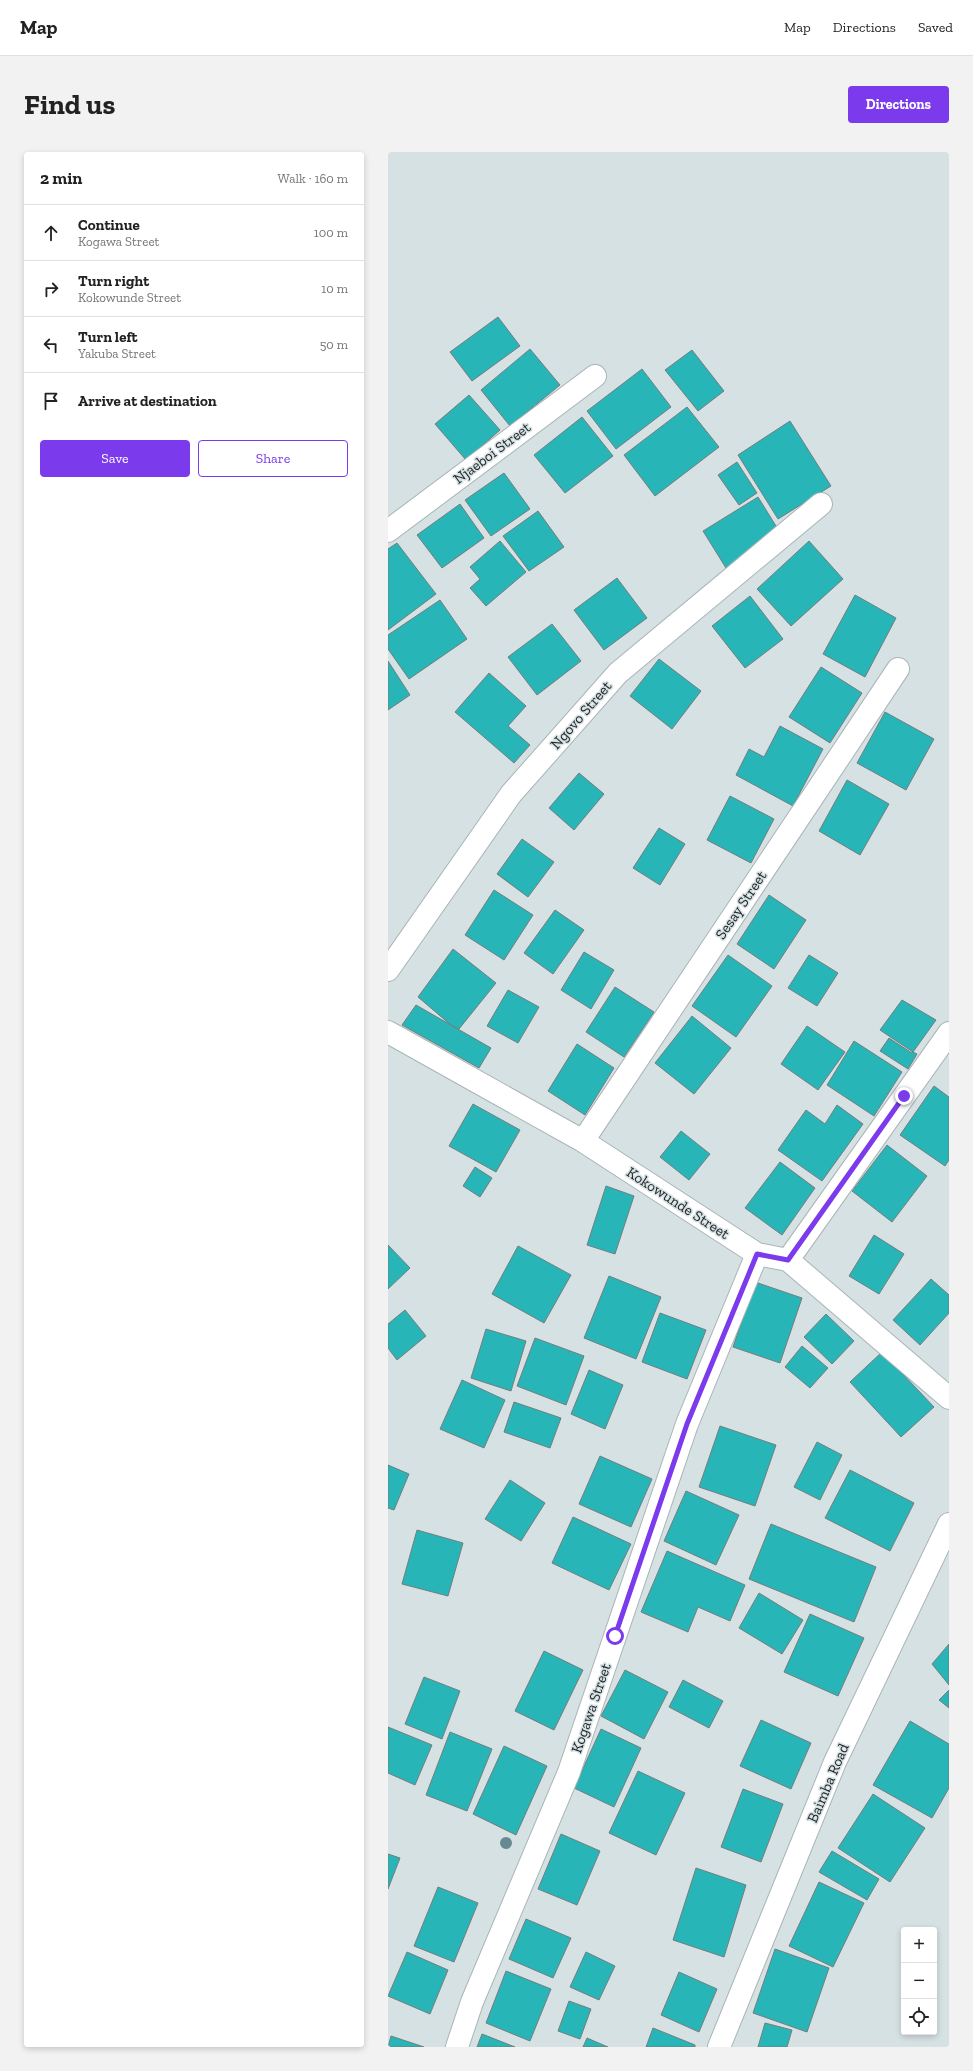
<!DOCTYPE html>
<html lang="en">
<head>
<meta charset="utf-8">
<style>
	:root { --surface:#fff; --page:#f2f2f2; --text:#222; --muted:#767676; --line:#e0e0e0; --accent:#7c3aed }
	body { margin:0; font-family:"Zilla Slab",serif; background:var(--page); color:var(--text) }
	.controls { position:absolute; right:12px; bottom:12px; display:grid; overflow:hidden; border-radius:4px; box-shadow:0 2px 6px #0003 }
	.controls button { width:36px; height:36px; display:grid; place-items:center; padding:0; border:0; border-bottom:1px solid var(--line); background:var(--surface); color:var(--text); font:20px sans-serif }
	.stop { position:absolute; width:12px; height:12px; margin:-9px; border:3px solid #7c3aed; border-radius:50%; background:#fff }
	.stop.end { background:#7c3aed; border-color:#fff; box-shadow:0 1px 4px #0008 }
	.list { margin:0; padding:0; list-style:none }
	h2 { display:flex; justify-content:space-between; align-items:center; height:52px; margin:0; padding:0 16px; font-size:17px }
	h2 small { font-size:13px; font-weight:400; color:var(--muted) }
	.list li { display:grid; grid-template-columns:26px 1fr auto; gap:12px; align-items:center; box-sizing:border-box; height:56px; padding:0 16px; border-top:1px solid var(--line) }
	.list b { display:block; font-size:15px; white-space:nowrap }
	.list p { margin:0; font-size:13px; white-space:nowrap; color:var(--muted) }
	.list em { font-size:13px; font-style:normal; color:var(--muted) }
	.actions { display:flex; gap:8px; padding:12px 16px }
	.actions a { flex:1; padding:9px 0; border:1px solid var(--accent); border-radius:4px; text-align:center; font-size:14px; color:var(--accent) }
	.actions .main { background:var(--accent); color:#fff }
	.icon { flex:none; width:22px; height:22px; fill:none; stroke:currentColor; stroke-width:2; stroke-linecap:round; stroke-linejoin:round }
	.map { position:relative; flex:none; width:561px; height:1895px; overflow:hidden; border-radius:4px }
	header { display:flex; align-items:center; gap:24px; box-sizing:border-box; height:56px; padding:0 20px; background:var(--surface); border-bottom:1px solid var(--line) }
	header strong { font-size:19px }
	nav { display:flex; gap:22px; margin-inline-start:auto; font-size:14px }
	.intro { display:flex; align-items:center; justify-content:space-between; box-sizing:border-box; height:96px; padding:0 24px }
	h1 { margin:0; font-size:28px }
	.button { padding:10px 18px; border-radius:4px; background:var(--accent); color:#fff; font-size:14px; font-weight:700 }
	main { display:flex; gap:24px; padding:0 24px }
	aside { flex:1; background:var(--surface); border-radius:4px; box-shadow:0 2px 6px #0003 }
	.map>svg:first-child { display:block }
</style>
</head>
<body>
<header>
<strong>Map</strong>
<nav><a>Map</a><a>Directions</a><a>Saved</a></nav>
</header>
<div class="intro"><h1>Find us</h1><a class="button">Directions</a></div>
<main>
<aside>
<h2>2 min<small>Walk · 160 m</small></h2>
<ul class="list">
<li><svg class="icon" aria-label="ahead" viewBox="0 0 24 24"><path d="M12 20V5M6 11l6-6 6 6"/></svg><div><b>Continue</b><p>Kogawa Street</p></div><em>100 m</em></li>
<li><svg class="icon" aria-label="right" viewBox="0 0 24 24"><path d="M7 20v-9h11M14 6l5 5-5 5"/></svg><div><b>Turn right</b><p>Kokowunde Street</p></div><em>10 m</em></li>
<li><svg class="icon" aria-label="left" viewBox="0 0 24 24"><path d="M17 20v-9H6M10 6l-5 5 5 5"/></svg><div><b>Turn left</b><p>Yakuba Street</p></div><em>50 m</em></li>
<li><svg class="icon" aria-label="arrive" viewBox="0 0 24 24"><path d="M6 21V4h12l-3 4 3 4H6"/></svg><div><b>Arrive at destination</b></div></li>
</ul>
<div class="actions"><a class="main">Save</a><a>Share</a></div>
</aside>
<div class="map">
<svg width="561" height="1895" viewBox="0 0 561 1895">
	<rect width="100%" height="100%" fill="#d6e1e4"/>
	<path fill="#28b5b7" stroke="#737d7d" d="M110,165L132,194L84,229L62,200Z
		M142,197L172,233L122,274L93,238Z
		M304,198L336,239L310,259L277,218Z
		M254,217L283,255L228,297L199,259Z
		M81,243L112,278L78,308L47,272Z
		M299,255L331,295L267,344L236,303Z
		M194,265L225,304L177,341L146,303Z
		M402,269L443,334L390,367L350,303Z
		M349,310L369,341L351,353L330,323Z
		M116,321L142,357L103,384L77,348Z
		M370,345L393,382L338,416L315,379Z
		M72,352L96,386L54,416L29,383Z
		M150,359L176,395L141,419L115,384Z
		M112,389L138,420L98,454L82,436L92,427L82,415Z
		M421,389L455,427L403,474L369,437Z
		M9,391L48,442L0,478V397Z
		M229,426L259,466L216,498L186,458Z
		M467,443L508,466L477,525L435,502Z
		M362,444L395,487L357,516L324,474Z
		M52,448L79,487L21,527L0,497V483Z
		M164,472L193,509L149,543L120,505Z
		M271,507L313,539L284,577L242,544Z
		M0,509L22,543L0,558Z
		M433,515L474,541L442,591L401,565Z
		M101,521L138,554L120,574L142,593L126,611L67,560Z
		M497,560L546,587L518,638L469,611Z
		M392,574L435,597L405,654L348,623L361,597L376,605Z
		M191,621L216,642L186,678L161,656Z
		M459,628L501,652L472,703L431,679Z
		M342,644L386,667L363,711L319,688Z
		M271,676L297,692L272,733L245,716Z
		M134,687L166,710L140,745L109,722Z
		M106,738L145,763L116,808L77,783Z
		M381,743L418,768L386,817L349,792Z
		M167,758L196,778L165,822L136,801Z
		M65,797L108,831L71,877L64,874L30,845Z
		M196,800L226,818L203,857L173,838Z
		M340,803L384,834L348,885L304,854Z
		M421,803L450,821L429,854L400,836Z
		M227,835L266,860L236,905L198,880Z
		M120,838L151,855L130,891L99,874Z
		M514,848L548,868L525,900L492,878Z
		M28,853L103,896L91,916L14,873Z
		M304,864L343,896L306,942L267,911Z
		M419,874L457,900L430,938L393,912Z
		M501,886L524,901L525,900L529,902L520,917L492,899Z
		M466,889L514,920L486,964L439,933Z
		M189,892L226,916L197,963L160,939Z
		M546,934L561,945V1008L557,1014L512,983Z
		M85,952L132,978L108,1020L61,994Z
		M449,953L475,972L434,1029L390,998L418,958L437,972Z
		M293,979L322,1002L301,1028L272,1005Z
		M499,993L539,1024L504,1070L464,1039Z
		M392,1010L427,1036L394,1083L357,1056Z
		M87,1015L104,1026L92,1045L75,1034Z
		M218,1034L246,1044L227,1102L199,1093Z
		M486,1083L516,1102L491,1142L461,1124Z
		M0,1093L22,1116L0,1137Z
		M130,1094L183,1123L156,1171L104,1142Z
		M221,1124L273,1145L248,1207L196,1186Z
		M543,1127L561,1143V1161L532,1193L505,1168Z
		M367,1130L414,1146L392,1211L345,1195Z
		M17,1158L38,1184L9,1208L0,1196V1172Z
		M272,1161L318,1178L299,1227L254,1210Z
		M438,1162L466,1189L444,1212L416,1185Z
		M98,1177L138,1189L123,1239L83,1226Z
		M147,1186L196,1204L178,1253L129,1234Z
		M414,1194L440,1216L422,1236L397,1215Z
		M494,1200L546,1255L513,1285L462,1230Z
		M201,1218L235,1233L217,1277L183,1262Z
		M74,1228L117,1248L96,1296L52,1277Z
		M126,1250L173,1266L162,1296L116,1280Z
		M332,1274L388,1293L367,1354L311,1335Z
		M429,1290L454,1303L432,1348L406,1335Z
		M212,1304L264,1327L243,1375L191,1352Z
		M0,1313L21,1322L6,1358L0,1356Z
		M462,1318L526,1351L502,1399L437,1366Z
		M122,1328L157,1351L133,1389L97,1367Z
		M298,1339L351,1363L328,1413L276,1389Z
		M185,1365L243,1392L221,1438L164,1411Z
		M383,1372L488,1415L466,1470L361,1427Z
		M29,1378L75,1391L60,1444L14,1432Z
		M279,1399L357,1433L342,1469L310,1455L300,1480L253,1460Z
		M371,1441L415,1468L394,1502L351,1476Z
		M422,1462L476,1486L450,1544L396,1520Z
		M561,1492V1533L544,1512Z
		M156,1499L195,1518L166,1578L127,1559Z
		M237,1518L280,1540L256,1587L213,1564Z
		M36,1525L72,1539L54,1587L17,1572Z
		M295,1528L335,1549L321,1576L281,1555Z
		M561,1538V1556L551,1548Z
		M373,1568L423,1591L403,1637L352,1614Z
		M522,1569L561,1592V1636L544,1666L485,1633Z
		M0,1575L44,1593L27,1633L0,1621Z
		M213,1577L253,1596L226,1655L186,1636Z
		M62,1580L104,1597L79,1659L38,1643Z
		M116,1594L159,1614L128,1683L85,1662Z
		M250,1619L297,1641L268,1703L221,1681Z
		M355,1637L395,1652L373,1710L333,1695Z
		M485,1642L537,1676L502,1730L450,1696Z
		M173,1682L212,1699L189,1753L150,1737Z
		M444,1699L491,1727L479,1748L431,1720Z
		M0,1702L12,1706L0,1737Z
		M308,1716L358,1733L336,1805L285,1788Z
		M431,1730L476,1751L445,1815L401,1794Z
		M50,1735L90,1751L66,1810L26,1794Z
		M138,1767L183,1786L165,1826L121,1807Z
		M387,1797L441,1816L419,1880L365,1861Z
		M19,1800L60,1818L42,1862L0,1844Z
		M198,1800L227,1814L211,1848L182,1835Z
		M118,1819L163,1837L142,1889L98,1871Z
		M291,1820L329,1837L311,1880L273,1863Z
		M181,1849L203,1857L192,1887L170,1879Z
		M377,1871L404,1878L399,1895H370Z
		M265,1876L307,1893V1895H258Z
		M94,1882L127,1895H89Z
		M3,1884L36,1895H0Z
		M199,1886L220,1895H195Z"/>
	<g fill="none" stroke-linecap="round" stroke-linejoin="round">
		<defs>
			<path id="street" d="M0,379L207,224
				M0,818L123,642L230,521L433,352
				M0,880L195,989L369,1102L400,1108L561,1246
				M195,989L510,517
				M400,1108L561,881
				M69,1895L84,1850L181,1620L299,1272L369,1102
				M331,1895L447,1610L561,1372"/>
		</defs>
		<use href="#street" stroke="#a9b4b7" stroke-width="24"/>
		<use href="#street" stroke="#fff" stroke-width="22"/>
	</g>
	<circle fill="#678a92" cx="118" cy="1691" r="6"/>
	<g fill="none" stroke-linecap="round" stroke-linejoin="round">
		<path stroke="#7c3aed" stroke-width="5" d="M227,1484L299,1272L369,1102L400,1108L516,944"/>
	</g>
	<g text-anchor="middle" dominant-baseline="central" stroke-width="3" stroke-linejoin="round" paint-order="stroke">
		<g font-size="15" fill="#222627" stroke="#d6e1e4">
			<text transform="translate(104 301) rotate(-37)">Njaeboi Street</text>
			<text transform="translate(193 563) rotate(-49)">Ngovo Street</text>
			<text transform="translate(353 753) rotate(-56)">Sesay Street</text>
			<text transform="translate(290 1051) rotate(33)">Kokowunde Street</text>
			<text transform="translate(203 1556) rotate(-71)">Kogawa Street</text>
			<text transform="translate(440 1631) rotate(-67)">Baimba Road</text>
		</g>
	</g>
</svg>
<div class="controls">
<button>+</button>
<button>−</button>
<button><svg class="icon" aria-label="locate" viewBox="0 0 24 24"><circle cx="12" cy="12" r="6"/><path d="M12 2v4M12 18v4M2 12h4M18 12h4"/></svg></button>
</div>
<div class="stop" style="left:227px;top:1484px"></div>
<div class="stop end" style="left:516px;top:944px"></div>
</div>
</main>
</body>
</html>
